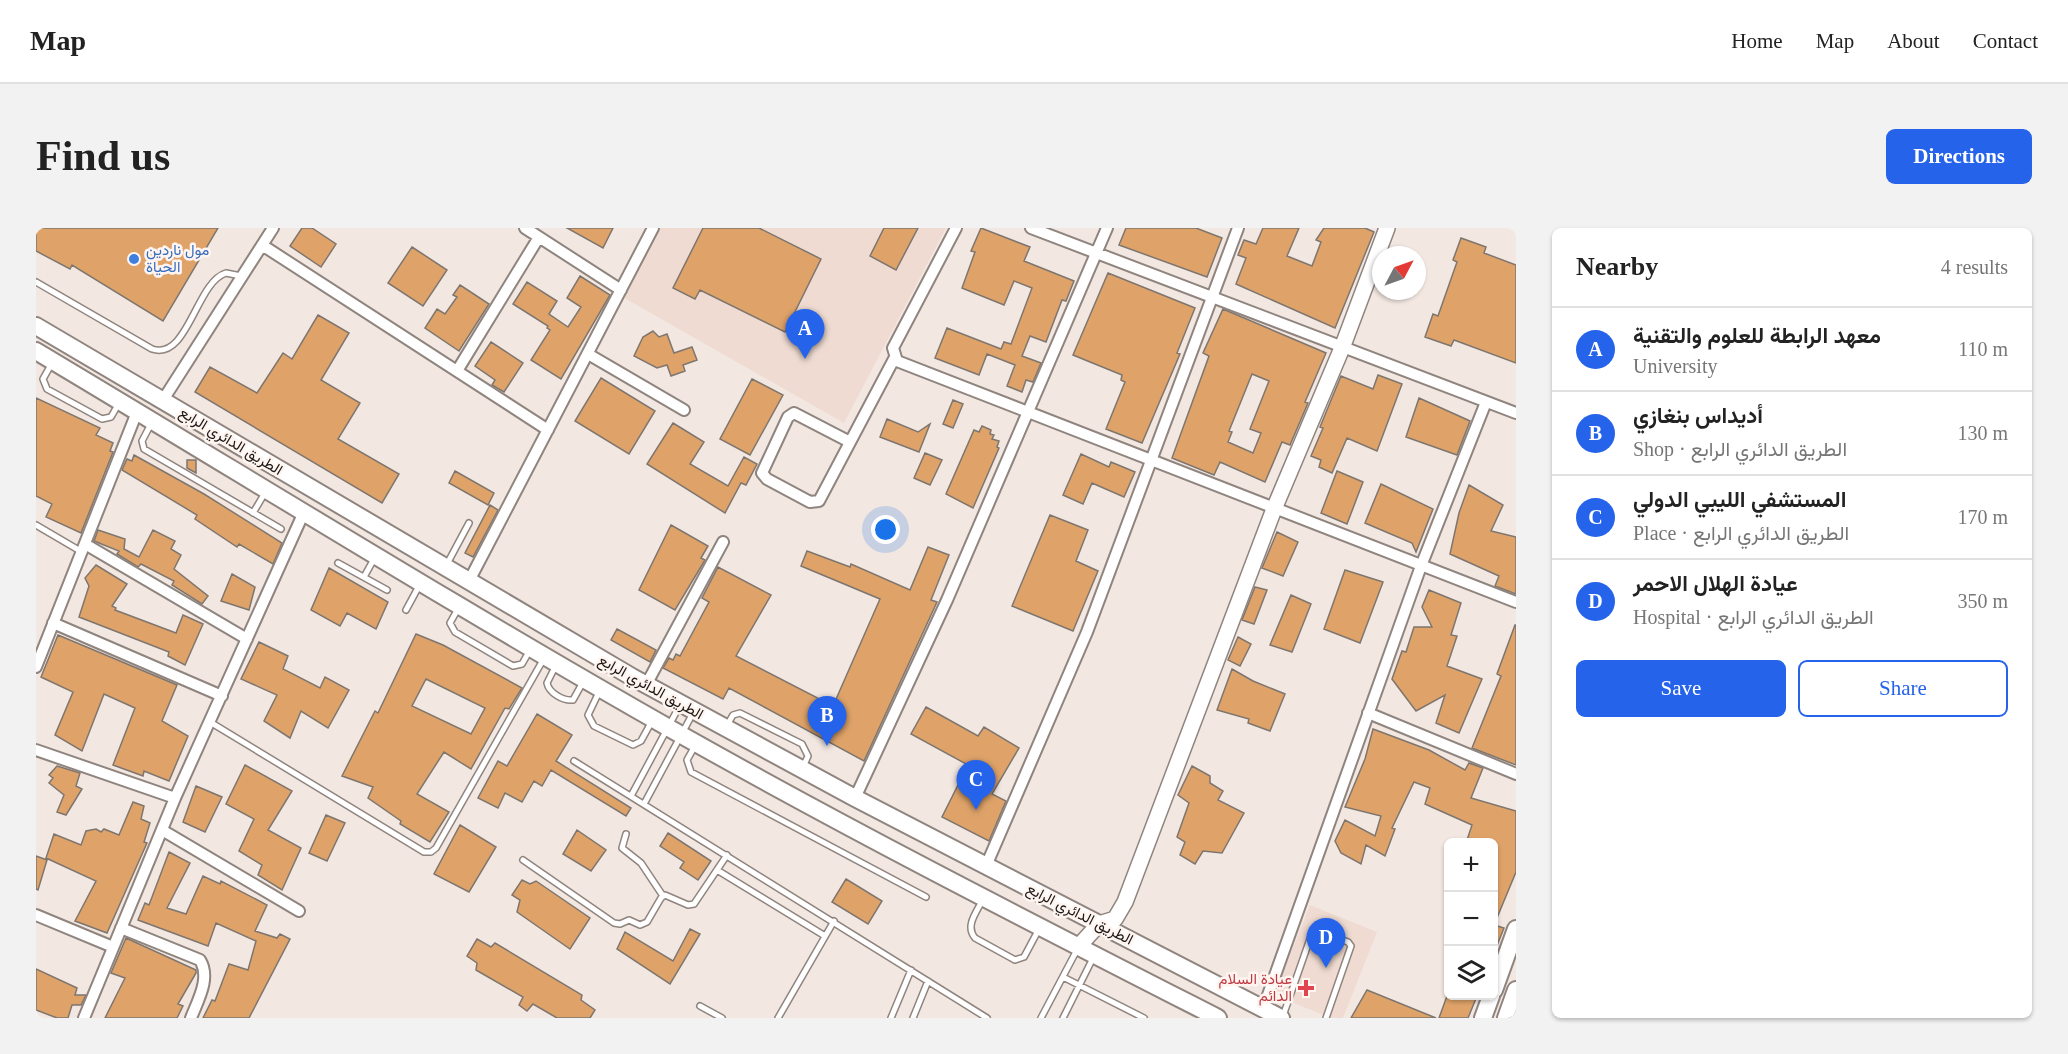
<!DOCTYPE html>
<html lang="en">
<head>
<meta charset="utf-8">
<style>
	:root { --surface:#fff; --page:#f2f2f2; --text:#222; --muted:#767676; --line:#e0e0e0; --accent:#2563eb }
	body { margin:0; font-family:"Times New Roman",Vazirmatn,serif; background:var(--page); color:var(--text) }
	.controls { position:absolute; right:18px; bottom:18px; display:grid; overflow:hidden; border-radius:9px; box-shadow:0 2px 4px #0004 }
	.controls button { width:54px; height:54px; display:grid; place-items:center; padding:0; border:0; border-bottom:2px solid var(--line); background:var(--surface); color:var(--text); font:30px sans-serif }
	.compass { position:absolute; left:1336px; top:18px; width:54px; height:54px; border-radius:50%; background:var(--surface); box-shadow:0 2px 4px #0004; rotate:49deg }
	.you { position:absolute; left:850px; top:302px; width:21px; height:21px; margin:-15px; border:4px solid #fff; border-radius:50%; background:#1a73e8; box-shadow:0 0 0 9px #1a73e833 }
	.badge { display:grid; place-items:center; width:39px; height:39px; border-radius:50%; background:var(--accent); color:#fff; font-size:20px; font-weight:700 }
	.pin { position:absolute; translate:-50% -50px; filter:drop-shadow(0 2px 3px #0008) }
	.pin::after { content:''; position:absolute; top:32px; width:21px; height:18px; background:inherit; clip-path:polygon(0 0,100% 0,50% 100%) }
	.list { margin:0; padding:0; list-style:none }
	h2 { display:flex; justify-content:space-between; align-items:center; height:78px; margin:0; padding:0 24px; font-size:26px }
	h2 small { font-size:20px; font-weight:400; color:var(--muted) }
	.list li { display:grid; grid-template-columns:39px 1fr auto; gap:18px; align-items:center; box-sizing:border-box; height:84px; padding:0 24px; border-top:2px solid var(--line) }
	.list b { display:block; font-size:22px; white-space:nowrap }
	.list p { margin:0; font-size:20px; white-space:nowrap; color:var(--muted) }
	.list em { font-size:20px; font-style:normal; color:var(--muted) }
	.actions { display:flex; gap:12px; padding:18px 24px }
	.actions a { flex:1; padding:14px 0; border:2px solid var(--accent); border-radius:9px; text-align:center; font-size:21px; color:var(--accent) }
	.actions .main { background:var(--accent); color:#fff }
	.icon { flex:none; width:33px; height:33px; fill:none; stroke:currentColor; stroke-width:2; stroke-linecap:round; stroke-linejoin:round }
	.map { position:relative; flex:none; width:1480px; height:790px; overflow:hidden; border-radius:9px }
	header { display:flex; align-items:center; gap:36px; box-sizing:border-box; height:84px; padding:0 30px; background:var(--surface); border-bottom:2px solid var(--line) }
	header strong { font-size:28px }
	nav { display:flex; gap:33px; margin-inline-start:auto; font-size:21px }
	.intro { display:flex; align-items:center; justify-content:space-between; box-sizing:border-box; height:144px; padding:0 36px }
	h1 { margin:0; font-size:42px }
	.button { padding:15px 27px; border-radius:9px; background:var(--accent); color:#fff; font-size:21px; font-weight:700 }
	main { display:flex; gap:36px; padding:0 36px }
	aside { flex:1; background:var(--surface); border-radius:9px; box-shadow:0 2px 4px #0004 }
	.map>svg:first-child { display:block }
</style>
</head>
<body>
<header>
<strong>Map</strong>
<nav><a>Home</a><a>Map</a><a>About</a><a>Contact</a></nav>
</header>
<div class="intro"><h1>Find us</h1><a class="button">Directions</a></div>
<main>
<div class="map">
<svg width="1480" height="790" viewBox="0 0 1480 790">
	<rect width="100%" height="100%" fill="#f3e7e1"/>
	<path fill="#efdbd1" d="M621,0H910L808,195L585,68Z
		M1274,677L1341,704L1307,790H1295L1238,767Z"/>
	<path fill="#dfa369" stroke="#7e766e" stroke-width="1.5" fill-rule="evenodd" d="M0,0H182L127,93L36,37L34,41L0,23Z
		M266,0H276L300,16L285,39L254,18Z
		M531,0H577L567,20Z
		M667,0H723L785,31L749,104L664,62L659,71L637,60Z
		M848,0H882L860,42L834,28Z
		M945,0L994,19L988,33L1038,53L1030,73L1026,72L1010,114L994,108L986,128L1005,135L997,154L990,152L986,164L971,158L979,137L951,126L943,147L899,130L911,100L965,121L968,114L975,116L996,60L978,53L968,77L926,60L939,24L935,23Z
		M1090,0H1160L1186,10L1171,49L1083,17Z
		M1227,0H1263L1251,28L1276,38L1285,14L1280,12L1288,0H1329L1338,4L1299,100L1200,56L1210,30L1202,27L1208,12L1220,16Z
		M1425,10L1450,19L1448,25L1480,37V135L1418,112L1415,118L1389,109L1397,86L1402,88L1421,34L1417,32Z
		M376,19L411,42L387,78L352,55Z
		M1072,45L1159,80L1141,125L1144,126L1106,215L1070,201L1089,154L1085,152L1086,147L1037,127Z
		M544,48L574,67L525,151L495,132L514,102L511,100L512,98L477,76L491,54L521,73L513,86L532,99L545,79L531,70Z
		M424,57L453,76L423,123L389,100L401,81L409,86L421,69L417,67Z
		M1187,81L1290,125L1269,174L1272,175L1254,217L1246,214L1229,254L1184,234L1178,247L1136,230L1173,128L1167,125ZM1216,146L1233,153L1214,201L1225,205L1217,225L1192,214L1196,204L1193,203Z
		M282,87L313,105L285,152L324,175L302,211L363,246L346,275L159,164L174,139L221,165L247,125L256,131Z
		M617,103L623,109L631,106L638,125L656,119L661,132L647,137L649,143L635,148L631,137L621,140L598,128L607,109Z
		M455,114L487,135L468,164L456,157L459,152L439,138Z
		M1342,147L1366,156L1341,223L1311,210L1296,245L1283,239L1285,232L1275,228L1287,200L1284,199L1305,148L1337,161Z
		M565,150L619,183L593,226L539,193Z
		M716,151L747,167L714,227L684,211Z
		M0,170L64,200L60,207L77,215L74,223L77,224L45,305L10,289L16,276L0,268Z
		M1383,170L1434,193L1421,227L1370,209Z
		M917,172L927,176L917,200L907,196Z
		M851,191L882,204L894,196L883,224L844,209Z
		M637,195L668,214L654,236L692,258L708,229L721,236L710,257L705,255L689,285L611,236Z
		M946,198L955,202L954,206L958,207L956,211L963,213L961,219L963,220L937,280L910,266L938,202L943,204Z
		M889,225L906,232L894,257L878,250Z
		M1045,226L1073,239L1075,234L1099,244L1088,269L1056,255L1047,276L1027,267Z
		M98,227L168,266L246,315L237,336L203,316L201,319L159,291L161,287L86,242L91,231L96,233Z
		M151,232H160V245L151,240Z
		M419,243L458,265L452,277L413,255Z
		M1301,243L1327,254L1311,296L1285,285Z
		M1345,256L1397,281L1380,324L1376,315L1329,295Z
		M1433,257L1467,277L1455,303L1480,309V366L1459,358L1463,348L1414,326L1423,285Z
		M454,277L462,282L437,329L429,325Z
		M1014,287L1052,302L1040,333L1062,343L1037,403L976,378Z
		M635,297L672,318L665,330L669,332L639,382L603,362Z
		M62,302L89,311L88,321L103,329L117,302L139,313L135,321L145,327L138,341L172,368L166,376L136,357L138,353L105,336L102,339L81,326L83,323L58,313Z
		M1241,304L1262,314L1247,348L1226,340Z
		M892,319L913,327L895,372L901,374L828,533L693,460L687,471L627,440L633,430L637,432L640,426L644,428L673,374L666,370L682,339L735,367L700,428L797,478L844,371L765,338L771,323L814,339L815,336L874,362Z
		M60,337L91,356L76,378L80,380L79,382L140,405L147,387L167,396L149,437L132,428L133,424L43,389L53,358L49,350Z
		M293,340L352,374L340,401L311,385L304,398L275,382Z
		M1309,342L1347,354L1324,415L1288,401Z
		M196,346L219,359L213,382L185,373Z
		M1219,359L1231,362L1218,396L1206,392Z
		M1393,362L1425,375L1415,407L1421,408L1411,438L1446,451L1423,505L1400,495L1409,467L1380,483L1356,451L1366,423L1370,424L1378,399H1396L1386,379Z
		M1255,367L1275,376L1256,424L1234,417Z
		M1479,397H1480V537L1436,520L1465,448L1461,446Z
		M581,401L620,422L614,434L575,412Z
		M380,406L407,417L486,460L473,481L469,480L435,541L408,524L381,566L413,584L394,614L364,596L365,593L332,570L337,559L306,548L339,483L342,485ZM390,451L449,480L435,506L376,478Z
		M22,407L141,457L126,493L152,508L133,553L108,543L107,548L77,537L99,480L68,466L46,523L19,507L37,464L5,449Z
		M1202,409L1215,416L1204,438L1192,432Z
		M223,414L252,428L247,441L284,460L289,449L313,462L292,500L265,483L254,510L228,493L241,467L205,451Z
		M1196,441L1217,453L1249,466L1234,503L1212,495L1213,491L1181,482Z
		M890,479L942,508L948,499L983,520L956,566L970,573L953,613L906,589L932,537L875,506Z
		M501,486L536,507L520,533L595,580L590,588L515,542L506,558L498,553L486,574L469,565L462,580L442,570L462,533L471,538Z
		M1337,501L1393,522L1429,542L1433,535L1447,540L1435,570L1480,583V644L1458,697L1468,700L1458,725V615H1430L1436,597L1389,576L1394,560L1378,554L1356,600L1359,601L1349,628L1330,617L1325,636L1305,625L1299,613L1309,592L1339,608L1345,588L1309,579L1329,531Z
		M209,537L256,563L232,602L265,620L246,662L222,647L226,637L203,623L218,591L190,576Z
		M21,538L44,545L40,558L46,561L30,587L21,584L28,567L13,555L17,550L13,547Z
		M1156,538L1174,548V555L1187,563L1182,572L1208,585L1186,625L1167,623L1159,636L1144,627L1149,614L1141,609L1153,575L1142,567Z
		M160,558L186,569L169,604L147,594Z
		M97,574L108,578L105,591L114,595L108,614L111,615L71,705L39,693L60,653L10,630L18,606L45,617L50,603L60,601L65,604L68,601L83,607Z
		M290,587L309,595L291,633L273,625Z
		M424,597L460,619L433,664L398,646Z
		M541,602L570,622L555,643L527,626Z
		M632,605L675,633L662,652L644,640L648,634L624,618Z
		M133,624L154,635L131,680L150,686L167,648L184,656L185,653L231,677L219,703L241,710L244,706L254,711L213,790H167L176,772L179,773L193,736L212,742L220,713L180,695L172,718L102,692L109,675L113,677Z
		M0,628L11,632L2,662L0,661Z
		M810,651L846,673L832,696L796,674Z
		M486,652L494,656L500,653L554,690L534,721L481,684L484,672L476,667Z
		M654,701L664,706L634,756L581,721L589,704L637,733Z
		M90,710L160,742V745L142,776L147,778L141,790H69L89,750L75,745Z
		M441,711L455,719L459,715L546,767L545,772L559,782L554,790H521L497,776L491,783L483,777L487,769L440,742L441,735L431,728Z
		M0,741L41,760L39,767H50L45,777H36L32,790H21L0,782Z
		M1331,762L1400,790H1315Z
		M1411,768H1441L1432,790H1403Z"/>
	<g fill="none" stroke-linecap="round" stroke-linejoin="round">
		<defs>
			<path id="service" d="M0,54L116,121C152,133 160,54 190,45L205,48
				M16,135L7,151L11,161L66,191L75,189L83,175
				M116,194L106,213L108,221L245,301
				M217,285L230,263
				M0,297L46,324
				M302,335L351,362
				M411,336L433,295
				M328,349L339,329
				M423,379L414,395L419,404L477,438L486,436L494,422
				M370,382L383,358
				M520,437L511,455C513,465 527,473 537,472L547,454
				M564,462L552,487L558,498L597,517L605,513L616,493
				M174,494L388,624H395L400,620L507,432
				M690,499L697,487L704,485L766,516L772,528L767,539
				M660,516L651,532L655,544L890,669
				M538,533L951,790
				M595,568L644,477
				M608,576L657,485
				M590,606L586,620L605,635L627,668
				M487,632L578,695L584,696L593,692L604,697L611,694L625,670L629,667L652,677L658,676L691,627
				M681,642L789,708
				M946,673C940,685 929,698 939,710L979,732L988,729L1003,701
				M1027,749L1108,790
				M664,778L686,790
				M1247,788L1275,708L1283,703L1312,714L1315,718L1290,790
				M742,790L798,693
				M855,790L875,742
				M877,790L892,753
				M1005,790L1042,720
				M1027,790L1057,730"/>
			<path id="minor" d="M489,0L585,62
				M920,0L857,120L861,133L1480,374
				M995,0L1480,185
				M226,17L512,202
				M552,126L648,182
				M421,143L503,9
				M127,172L237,0
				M814,214L758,185L752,189L726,245L731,251L774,274L783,273L858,131
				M49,316L211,411
				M433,353L617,0
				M17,395L186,468
				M0,439L101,184
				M610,457L687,314
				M1332,485L1480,546
				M0,522L139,570
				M819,570L911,372L1071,0
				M126,602L263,683
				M950,638L1051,404L1202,0
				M0,687L77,719
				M85,700L164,732C175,750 162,772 155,790
				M1227,781L1385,338L1450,174
				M48,790L139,570L268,284"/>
			<path id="secondary" d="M1043,718L1063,696L1079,691L1089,674L1238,281L1306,120L1351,0"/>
			<path id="primary" d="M0,98L596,449L819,570L1245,790
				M0,123C211,249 420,379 633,500C813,602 998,696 1182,790"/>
			<path id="trunk" d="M1458,762L1480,701
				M1447,790L1455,768
				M1470,790L1480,762"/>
		</defs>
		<use href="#service" stroke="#8f847e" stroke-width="8"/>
		<use href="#minor" stroke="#8f847e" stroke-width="14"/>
		<use href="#secondary" stroke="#8f847e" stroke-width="18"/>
		<use href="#primary" stroke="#8f847e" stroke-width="20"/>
		<use href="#trunk" stroke="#8f847e" stroke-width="20"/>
		<use href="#service" stroke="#fff" stroke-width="5"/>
		<use href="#minor" stroke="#fff" stroke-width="10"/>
		<use href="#secondary" stroke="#fff" stroke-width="15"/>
		<use href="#primary" stroke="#fff" stroke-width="16"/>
		<use href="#trunk" stroke="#fff" stroke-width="16"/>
	</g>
	<circle fill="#3f7fe0" stroke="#fff5f0" stroke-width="2" cx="98" cy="31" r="6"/>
	<path fill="#e0444e" stroke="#fff5f0" stroke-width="2" d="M1267 751h6v6h6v6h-6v6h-6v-6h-6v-6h6z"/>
	<g text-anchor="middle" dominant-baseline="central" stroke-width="5" stroke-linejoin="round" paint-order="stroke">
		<g font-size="15" fill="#366cbe" stroke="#fff5f0" text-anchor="start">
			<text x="110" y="22">مول ناردين<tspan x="110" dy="17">الحياة</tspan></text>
		</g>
		<g font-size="15" fill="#1a1614" stroke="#fff5f0">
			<text transform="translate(195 213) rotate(31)">الطريق الدائري الرابع</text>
			<text transform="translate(615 459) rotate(29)">الطريق الدائري الرابع</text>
			<text transform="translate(1044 686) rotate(27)">الطريق الدائري الرابع</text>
		</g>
		<g font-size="15" fill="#be3a42" stroke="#fff5f0" text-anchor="end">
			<text x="1256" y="751">عيادة السلام<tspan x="1256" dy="17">الدائم</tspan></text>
		</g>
	</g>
</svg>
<div class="controls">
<button>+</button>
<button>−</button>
<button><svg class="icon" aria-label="layers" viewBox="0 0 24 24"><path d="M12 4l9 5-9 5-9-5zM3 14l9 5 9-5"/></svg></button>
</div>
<svg class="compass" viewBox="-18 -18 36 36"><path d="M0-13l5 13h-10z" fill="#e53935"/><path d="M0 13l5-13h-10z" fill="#767676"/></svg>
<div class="you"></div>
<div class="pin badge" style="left:769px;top:131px">A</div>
<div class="pin badge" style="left:791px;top:518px">B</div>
<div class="pin badge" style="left:940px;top:582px">C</div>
<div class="pin badge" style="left:1290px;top:740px">D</div>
</div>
<aside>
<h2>Nearby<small>4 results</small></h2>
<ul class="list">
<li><span class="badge">A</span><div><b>معهد الرابطة للعلوم والتقنية</b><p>University</p></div><em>110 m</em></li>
<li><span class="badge">B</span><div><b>أديداس بنغازي</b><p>Shop · الطريق الدائري الرابع</p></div><em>130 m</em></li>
<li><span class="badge">C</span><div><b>المستشفي الليبي الدولي</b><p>Place · الطريق الدائري الرابع</p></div><em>170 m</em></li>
<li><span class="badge">D</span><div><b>عيادة الهلال الاحمر</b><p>Hospital · الطريق الدائري الرابع</p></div><em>350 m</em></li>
</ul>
<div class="actions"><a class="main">Save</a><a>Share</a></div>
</aside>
</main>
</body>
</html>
